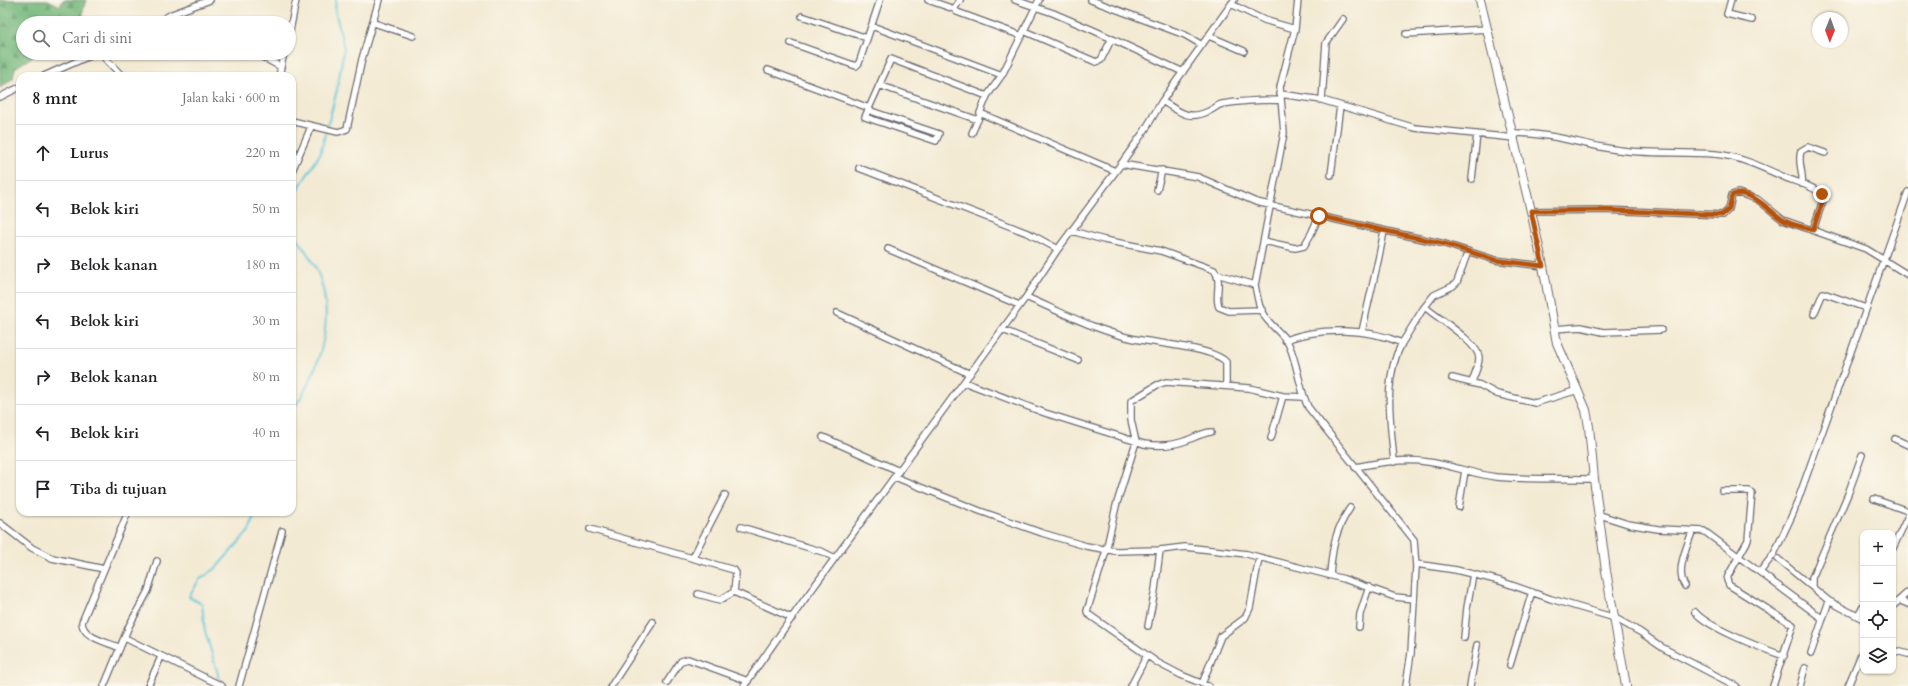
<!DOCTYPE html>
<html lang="id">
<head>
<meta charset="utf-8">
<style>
	:root { --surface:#fff; --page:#f6f6f6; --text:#202124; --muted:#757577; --line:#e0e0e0 }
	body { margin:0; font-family:Cardo,serif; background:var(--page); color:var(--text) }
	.controls { position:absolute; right:12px; bottom:12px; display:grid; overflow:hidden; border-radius:8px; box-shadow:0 1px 3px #0004 }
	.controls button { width:36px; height:36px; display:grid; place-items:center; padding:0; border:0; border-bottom:1px solid var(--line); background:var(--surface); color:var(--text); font:20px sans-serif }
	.compass { position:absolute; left:1812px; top:12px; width:36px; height:36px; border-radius:50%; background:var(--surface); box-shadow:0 1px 3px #0004; rotate:181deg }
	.stop { position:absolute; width:12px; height:12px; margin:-9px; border:3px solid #b45309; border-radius:50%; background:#fff }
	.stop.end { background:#b45309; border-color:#fff; box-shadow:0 1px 4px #0008 }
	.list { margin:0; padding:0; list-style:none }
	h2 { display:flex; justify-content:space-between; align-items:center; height:52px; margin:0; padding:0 16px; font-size:17px }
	h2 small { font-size:13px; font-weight:400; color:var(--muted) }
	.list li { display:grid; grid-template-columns:26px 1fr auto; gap:12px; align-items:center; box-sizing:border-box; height:56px; padding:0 16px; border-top:1px solid var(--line) }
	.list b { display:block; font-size:15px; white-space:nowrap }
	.list em { font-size:13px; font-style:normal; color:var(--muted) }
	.icon { flex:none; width:22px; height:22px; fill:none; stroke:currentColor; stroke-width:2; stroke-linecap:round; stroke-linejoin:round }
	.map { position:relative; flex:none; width:1908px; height:686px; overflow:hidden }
	.search { position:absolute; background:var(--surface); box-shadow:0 1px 3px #0004; left:16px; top:16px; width:280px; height:44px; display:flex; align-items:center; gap:10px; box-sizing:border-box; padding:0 14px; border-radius:22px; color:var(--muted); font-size:15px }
	.panel { position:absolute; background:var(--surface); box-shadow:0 1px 3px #0004; left:16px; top:72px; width:280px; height:444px; border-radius:12px }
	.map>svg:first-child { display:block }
</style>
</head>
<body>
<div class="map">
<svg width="1908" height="686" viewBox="0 0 1908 686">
	<defs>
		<pattern id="forest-firs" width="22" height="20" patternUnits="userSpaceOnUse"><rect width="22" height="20" fill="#72b679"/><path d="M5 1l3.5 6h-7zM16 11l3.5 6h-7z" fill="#5d9464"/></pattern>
	</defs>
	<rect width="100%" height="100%" fill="#fbf7ec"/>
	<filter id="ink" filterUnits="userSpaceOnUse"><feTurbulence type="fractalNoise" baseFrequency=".025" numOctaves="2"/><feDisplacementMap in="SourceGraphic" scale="8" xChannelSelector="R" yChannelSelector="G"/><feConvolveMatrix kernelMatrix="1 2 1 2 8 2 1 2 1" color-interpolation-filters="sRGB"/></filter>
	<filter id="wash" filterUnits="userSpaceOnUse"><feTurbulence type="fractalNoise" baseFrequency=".012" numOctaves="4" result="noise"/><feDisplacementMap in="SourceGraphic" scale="16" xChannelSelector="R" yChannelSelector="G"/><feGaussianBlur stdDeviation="0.9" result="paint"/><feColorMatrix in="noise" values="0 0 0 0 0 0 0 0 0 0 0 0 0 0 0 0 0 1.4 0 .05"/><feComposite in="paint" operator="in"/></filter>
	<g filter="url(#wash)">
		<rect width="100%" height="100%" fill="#f3ead3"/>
		<path fill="url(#forest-firs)" stroke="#4a6c5a" d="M0,0H48L60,6L63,0H86L83,10V23H23V53H38L15,68L13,78L0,88Z"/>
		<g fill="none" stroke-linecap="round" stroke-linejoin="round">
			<path stroke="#5fc5dc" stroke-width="2" d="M292,199L320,154L337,90L344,48L335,10L336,0
				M292,227C298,242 310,255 317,270C336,316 322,363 297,404L292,406
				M218,683V674L205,631L202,604L189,597L199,580L215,569L249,531L256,512"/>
		</g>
	</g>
	<g filter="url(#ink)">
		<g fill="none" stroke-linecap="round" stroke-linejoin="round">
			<defs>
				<path id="minor" d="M928,0L954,9
					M960,0L954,9L957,12L1022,36
					M1015,0L1053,13L1095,31L1183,72
					M1039,0L1002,75L987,96L980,113L1115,171
					M1091,0L1185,35L1202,45
					M1298,0L1295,29L1280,87L1284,133L1255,285C1257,295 1258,305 1263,314C1270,326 1283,333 1289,345C1298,365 1299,388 1308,407L1414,540L1416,567L1411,653L1406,686
					M1731,0L1727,14L1752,20
					M1231,4L1264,20L1295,29
					M802,16L867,38
					M156,23L172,14L210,0
					M374,23L413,36
					M872,26L1002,75
					M1024,31L1096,62L1101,60L1111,40
					M1406,34L1487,29
					M289,36L296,0
					M1209,36L1244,51
					M791,43L856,66L859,63L880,0
					M100,53L122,76
					M255,53L281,67
					M768,70L869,108
					M44,76L96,53
					M279,76L284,53
					M879,85L978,120
					M1280,94L1322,100L1415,128L1515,138
					M0,97L20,87
					M1322,100L1326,43L1343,19
					M1162,101C1180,112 1188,121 1209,111C1214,109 1217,105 1222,104C1242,101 1261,100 1281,100
					M868,110L939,134L936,141L865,117L891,59L987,96
					M292,121L338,132L347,129L362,59L379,0
					M972,133L979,117
					M1513,133C1548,133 1578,143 1612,149C1646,155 1681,151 1715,154C1739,156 1764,168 1786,178C1797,182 1813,186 1822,194L1823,200L1813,230
					M1121,164L1198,177L1256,202L1445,244L1495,260L1543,266
					M859,168L1030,234L1058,249
					M292,171L311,127
					M1331,175L1340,106
					M1472,179L1477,134
					M1802,184C1804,173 1797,163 1801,151L1808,147L1825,153
					M1157,190L1162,170
					M1531,211L1602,210L1723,215L1729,209L1732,195L1738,193L1757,199L1783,220L1866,249L1908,275
					M1072,231L1104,240L1161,251L1214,270C1223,281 1214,296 1219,307L1229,311L1262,310
					M1264,241L1295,248L1304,246L1311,234L1319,216
					M888,249L1019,305
					M1217,274L1255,285
					M1425,307C1436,317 1479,343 1479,358C1479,366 1474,375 1472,382
					M837,313L970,374
					M1814,314L1823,293L1866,308
					M1554,329L1581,327L1603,332L1661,330
					M1003,330L1078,360
					M1362,332C1369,298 1378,265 1384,231
					M1285,340C1320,327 1368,328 1402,343L1423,309L1434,295L1453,286L1457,282L1468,251
					M1452,378L1480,385L1497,394L1535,403L1578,390
					M964,382L1045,413L1144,444C1157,446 1169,446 1182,442C1192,439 1201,433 1211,432
					M1226,386V362C1214,348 1155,343 1135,339C1097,331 1061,312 1026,297L1058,249L1121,164L1145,130L1162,101L1234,0
					M823,437L899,471
					M1271,438L1283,396
					M1895,439L1908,445
					M1394,462C1391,422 1382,380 1402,343
					M1355,467C1378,463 1404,458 1428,462C1451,465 1473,474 1496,477C1528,480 1562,478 1594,479
					M895,477L980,511L1042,533L1086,546L1115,551L1160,550L1185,547L1247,554L1344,579L1395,597L1414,599
					M1722,491H1749L1752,493L1748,540L1728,576L1727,580L1729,585L1793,625L1773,686
					M1874,499L1908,511
					M1459,507L1465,471
					M1600,515L1628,524L1658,529L1704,531L1823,619
					M0,523L32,548L52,558L104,569
					M741,527L823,552L835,558
					M590,529L734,570L736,573L734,592L792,618
					M1893,548L1908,516
					M693,557L725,495
					M1778,559L1829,601L1863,619
					M1416,564L1456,570L1500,581L1551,599L1615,618L1640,632L1663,648L1736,686
					M1760,572L1774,554L1794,511L1908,192
					M1330,575C1332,549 1335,530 1350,508
					M1812,585V578L1848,494L1862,455
					M1685,586C1675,571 1687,547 1692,532
					M698,594L720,600L734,592
					M1899,600L1908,604
					M1893,606L1908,592
					M1695,612C1708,628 1764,649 1784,656
					M1858,616L1863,607
					M1148,626L1155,590L1160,550
					M1359,627L1360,614L1369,587
					M125,638L222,686
					M1464,638L1467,608L1473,574
					M120,648C108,642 82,638 82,622L128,512
					M1893,650L1908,654
					M1811,653L1829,601
					M1510,665L1532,592
					M667,682L681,661L688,659L748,681
					M1202,684L1221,636L1245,618L1250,608L1259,558
					M104,686L129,626L148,591L157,561
					M148,686L161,657
					M239,686L282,531
					M611,686L653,622
					M744,686L802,603L1026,297
					M1131,686L1147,655
					M1208,686L1181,675L1158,663L1088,614L1087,611L1106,551L1116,506L1136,442L1131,420V401L1157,385L1166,382L1249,388L1283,396L1303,397
					M1470,686L1477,645
					M1800,686L1805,668
					M1848,686L1863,650"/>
				<path id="secondary" d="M1480,0L1531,211L1543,266L1557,343L1586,410L1589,427L1594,479L1606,571L1626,686"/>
			</defs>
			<use href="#minor" stroke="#6b6870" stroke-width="8"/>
			<use href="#secondary" stroke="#6b6870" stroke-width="10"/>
			<use href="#minor" stroke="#fff" stroke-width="5.5"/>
			<use href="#secondary" stroke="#fff" stroke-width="8"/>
		</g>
	</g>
	<g fill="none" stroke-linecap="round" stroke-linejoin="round" filter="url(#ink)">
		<path stroke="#b45309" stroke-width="5" d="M1319,216L1445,244L1495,260L1543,266L1531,211L1602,210L1722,215L1729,209L1732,195C1751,188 1770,212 1783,220C1792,225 1804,227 1813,230L1823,200L1822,194"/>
	</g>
</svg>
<div class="controls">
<button>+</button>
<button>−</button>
<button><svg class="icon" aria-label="locate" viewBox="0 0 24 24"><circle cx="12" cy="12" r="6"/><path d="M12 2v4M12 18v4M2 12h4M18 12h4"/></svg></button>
<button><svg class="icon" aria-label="layers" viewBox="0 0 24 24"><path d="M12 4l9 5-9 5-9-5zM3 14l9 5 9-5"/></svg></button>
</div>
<svg class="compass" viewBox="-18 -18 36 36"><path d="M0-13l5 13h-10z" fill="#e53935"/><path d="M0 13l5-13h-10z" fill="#757577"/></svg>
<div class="stop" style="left:1319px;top:216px"></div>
<div class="stop end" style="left:1822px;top:194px"></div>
<div class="search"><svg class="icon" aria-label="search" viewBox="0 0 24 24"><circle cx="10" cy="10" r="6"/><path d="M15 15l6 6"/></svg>Cari di sini</div>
<section class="panel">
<h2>8 mnt<small>Jalan kaki · 600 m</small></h2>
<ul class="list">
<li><svg class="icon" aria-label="ahead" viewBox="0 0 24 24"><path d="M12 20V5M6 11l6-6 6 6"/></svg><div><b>Lurus</b></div><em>220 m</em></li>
<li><svg class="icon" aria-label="left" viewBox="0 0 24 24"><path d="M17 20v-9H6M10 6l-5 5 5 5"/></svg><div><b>Belok kiri</b></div><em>50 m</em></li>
<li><svg class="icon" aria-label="right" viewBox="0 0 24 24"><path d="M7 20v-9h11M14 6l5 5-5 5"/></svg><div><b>Belok kanan</b></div><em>180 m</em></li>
<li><svg class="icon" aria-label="left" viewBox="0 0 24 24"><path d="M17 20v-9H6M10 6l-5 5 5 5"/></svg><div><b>Belok kiri</b></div><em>30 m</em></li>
<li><svg class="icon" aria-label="right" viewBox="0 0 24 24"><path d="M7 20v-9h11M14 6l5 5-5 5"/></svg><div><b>Belok kanan</b></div><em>80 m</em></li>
<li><svg class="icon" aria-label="left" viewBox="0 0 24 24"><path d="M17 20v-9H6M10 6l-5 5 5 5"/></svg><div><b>Belok kiri</b></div><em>40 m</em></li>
<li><svg class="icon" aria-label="arrive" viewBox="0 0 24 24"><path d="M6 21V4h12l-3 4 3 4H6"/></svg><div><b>Tiba di tujuan</b></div></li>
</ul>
</section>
</div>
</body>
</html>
